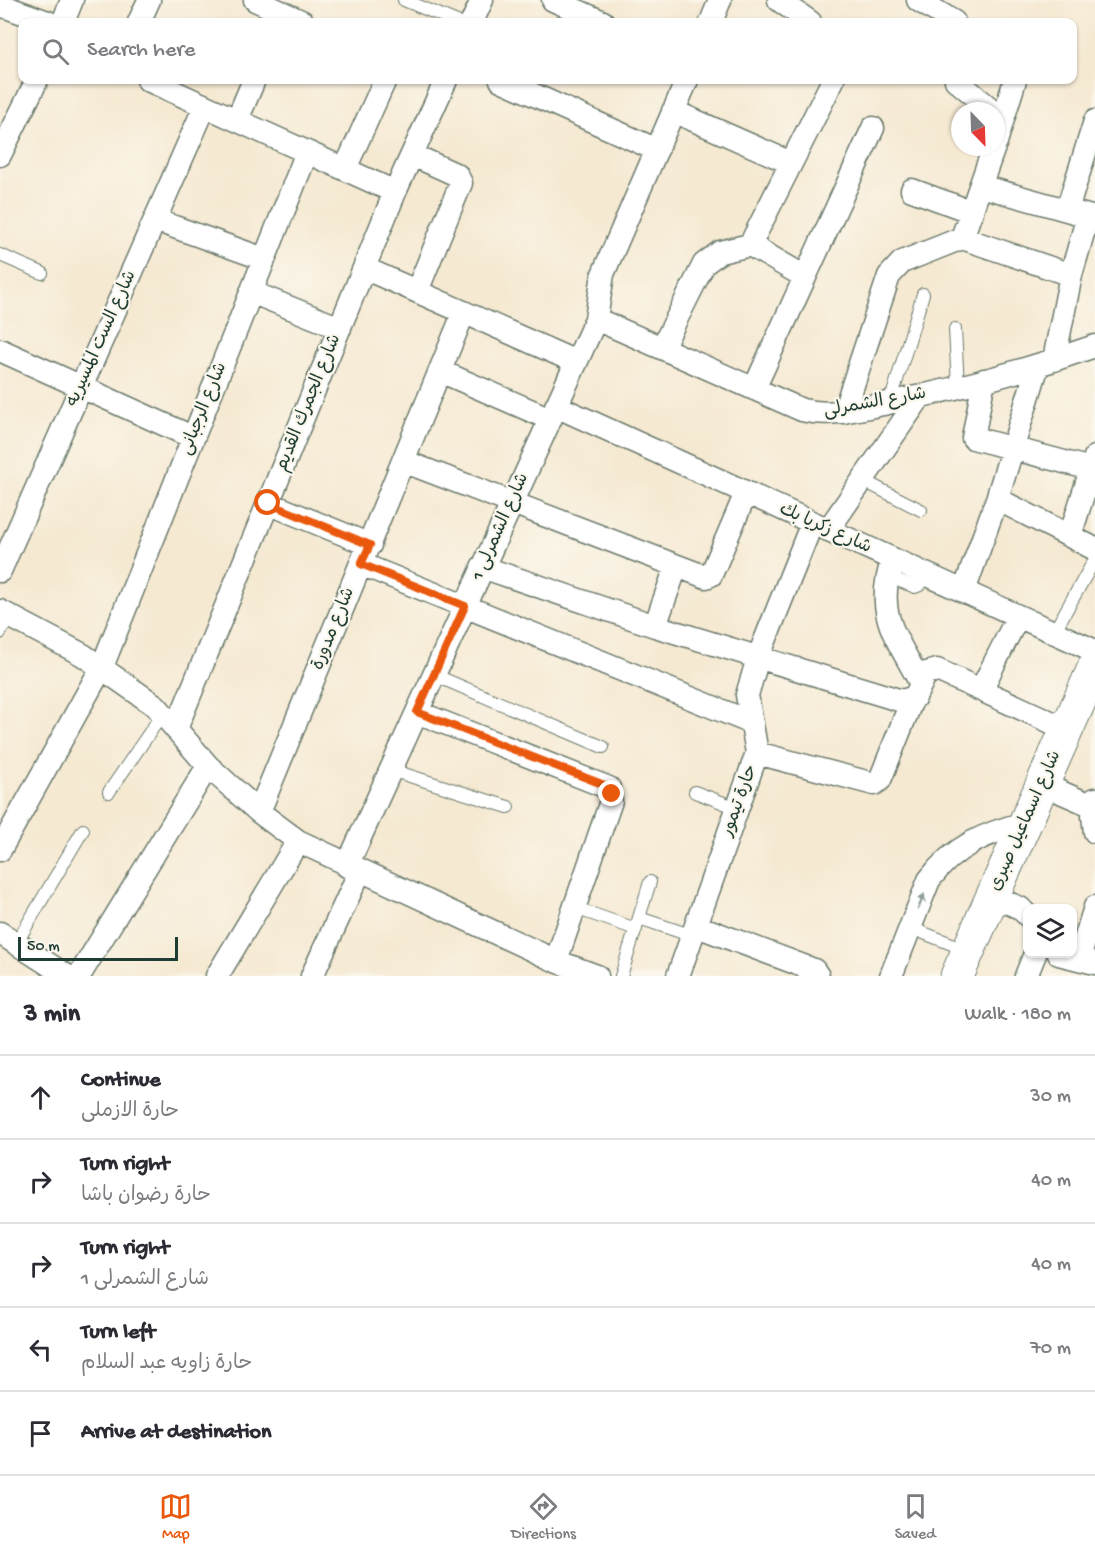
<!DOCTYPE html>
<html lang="en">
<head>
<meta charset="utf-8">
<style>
	:root { --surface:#fff; --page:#f7f7f7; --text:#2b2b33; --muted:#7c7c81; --line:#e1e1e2; --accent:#ea580c }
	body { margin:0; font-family:"Gochi Hand","Playpen Sans Arabic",sans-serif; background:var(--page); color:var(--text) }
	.controls { position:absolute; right:18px; bottom:18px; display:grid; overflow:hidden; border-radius:12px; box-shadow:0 2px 4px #0004 }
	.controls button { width:54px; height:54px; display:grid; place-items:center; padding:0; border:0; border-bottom:2px solid var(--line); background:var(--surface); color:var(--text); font:30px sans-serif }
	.compass { position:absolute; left:951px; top:102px; width:54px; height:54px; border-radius:50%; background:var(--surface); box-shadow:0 2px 4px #0004; rotate:157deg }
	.scale { position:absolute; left:18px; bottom:15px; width:160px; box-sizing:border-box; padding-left:6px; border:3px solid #1f3d34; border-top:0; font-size:16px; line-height:21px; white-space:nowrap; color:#1f3d34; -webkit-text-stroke:4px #fbf7ec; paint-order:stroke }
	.stop { position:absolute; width:18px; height:18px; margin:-14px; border:4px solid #ea580c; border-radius:50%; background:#fff }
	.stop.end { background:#ea580c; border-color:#fff; box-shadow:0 2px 6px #0008 }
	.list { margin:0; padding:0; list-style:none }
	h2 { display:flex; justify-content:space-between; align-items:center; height:78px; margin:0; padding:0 24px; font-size:26px }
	h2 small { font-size:20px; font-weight:400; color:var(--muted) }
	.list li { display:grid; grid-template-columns:39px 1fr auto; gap:18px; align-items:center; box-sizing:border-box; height:84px; padding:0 24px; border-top:2px solid var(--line) }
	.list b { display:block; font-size:22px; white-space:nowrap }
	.list p { margin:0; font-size:20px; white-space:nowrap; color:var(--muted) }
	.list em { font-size:20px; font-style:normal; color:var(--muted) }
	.icon { flex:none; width:33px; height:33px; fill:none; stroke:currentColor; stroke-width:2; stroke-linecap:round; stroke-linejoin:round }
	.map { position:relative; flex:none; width:1095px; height:976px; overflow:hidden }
	.search { position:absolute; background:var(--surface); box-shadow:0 2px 4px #0004; left:18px; right:18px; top:18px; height:66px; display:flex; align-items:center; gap:15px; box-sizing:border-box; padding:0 21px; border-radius:12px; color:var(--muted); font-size:22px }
	.sheet { height:498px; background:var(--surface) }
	nav { display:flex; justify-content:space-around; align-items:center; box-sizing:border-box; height:84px; border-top:2px solid var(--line); background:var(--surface); font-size:16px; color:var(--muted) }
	nav a { display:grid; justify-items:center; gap:3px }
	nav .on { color:var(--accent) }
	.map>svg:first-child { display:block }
</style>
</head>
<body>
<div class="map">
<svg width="1095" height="976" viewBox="0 0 1095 976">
	<rect width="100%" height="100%" fill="#fbf7ec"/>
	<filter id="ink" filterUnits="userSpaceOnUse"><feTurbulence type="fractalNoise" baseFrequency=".0167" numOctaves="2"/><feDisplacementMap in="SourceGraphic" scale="12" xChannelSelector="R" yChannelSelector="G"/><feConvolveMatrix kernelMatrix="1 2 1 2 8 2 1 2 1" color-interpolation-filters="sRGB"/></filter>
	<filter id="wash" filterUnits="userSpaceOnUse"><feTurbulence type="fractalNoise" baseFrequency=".008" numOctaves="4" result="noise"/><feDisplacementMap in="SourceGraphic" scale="24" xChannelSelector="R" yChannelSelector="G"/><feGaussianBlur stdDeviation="1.35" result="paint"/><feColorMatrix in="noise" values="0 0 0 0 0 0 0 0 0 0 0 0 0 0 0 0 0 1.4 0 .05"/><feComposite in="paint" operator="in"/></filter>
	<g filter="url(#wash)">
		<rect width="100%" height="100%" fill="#f5e9d2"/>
	</g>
	<g filter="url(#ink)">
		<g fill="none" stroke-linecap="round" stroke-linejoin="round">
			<defs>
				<path id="service" d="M404,0L457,22
					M0,255L42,273
					M955,329L958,387
					M890,403L923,294
					M862,480L921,510
					M887,576L915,587L920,585L926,574
					M1054,632L1095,559
					M0,633L10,616
					M434,675L603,747
					M391,770L508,807
					M109,792L163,713
					M695,792L737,808
					M575,908L636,929
					M639,918L693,936
					M911,928L967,950
					M17,942L83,830
					M621,976L650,882"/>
				<path id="minor" d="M255,0L303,22
					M553,0L603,22
					M779,0L810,22
					M918,0L954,22
					M0,5L48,22
					M63,22L72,0
					M139,22L149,0
					M472,22L482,0
					M711,22L720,0
					M148,80L395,192
					M501,80L657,150
					M956,80L993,111
					M673,111L791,163
					M237,120L254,80
					M996,142L1015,80
					M0,155L37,80
					M413,155L457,175L461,183L417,291
					M345,169L385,80
					M981,186L1095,218
					M912,190L972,212
					M1067,210L1095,121
					M155,220L264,259
					M962,238L1071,275
					M750,245L805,277
					M364,268L576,362
					M251,292L340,328
					M596,319L802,410C831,417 859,409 888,403C958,389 1028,370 1095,346
					M662,348L704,264L720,252L750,245L833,80
					M0,350L192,437
					M1054,360L1071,275L1088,216
					M440,371L550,419
					M984,380L973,438L1091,469
					M754,389L873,128
					M556,406L1095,651
					M844,412L889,276L902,262L962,238L994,147
					M403,461L706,577L711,575L746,493
					M997,499L1095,549
					M268,503L370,545
					M828,530L920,397
					M1070,536L1095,457
					M893,559C873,614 897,637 921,684
					M361,564L752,723
					M482,567L655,626L902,701L915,697L926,673L937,670L1066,729
					M0,571L205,106
					M964,591L997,499L1038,365
					M0,611L83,655L156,706L208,766L259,812L298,841L556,961L597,976
					M655,626L676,567
					M981,690L1018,616
					M417,712L609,788L611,801L556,961
					M176,729L395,192L446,80
					M757,753L874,784L880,780L912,700
					M1042,784L1095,807
					M1095,799L1093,816L1095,832
					M259,812L464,312
					M0,850L102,667L307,152
					M347,866L596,319L603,274L687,80
					M992,896L1020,908L1028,916
					M697,926L814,970L818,976
					M0,933L67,976
					M1059,954L1095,963
					M1079,959L1095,907
					M79,976L208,766
					M217,976L298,841
					M312,976L360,871
					M678,976L757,753L747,695L758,658L812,523
					M891,976L929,880C954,846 986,833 1025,823
					M1026,976L1035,954"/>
				<path id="secondary" d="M957,976L1095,666"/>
			</defs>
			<use href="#service" stroke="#6a796b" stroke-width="14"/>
			<use href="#minor" stroke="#6a796b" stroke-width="25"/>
			<use href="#secondary" stroke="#6a796b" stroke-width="35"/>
			<use href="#service" stroke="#fff" stroke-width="12"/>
			<use href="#minor" stroke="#fff" stroke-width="22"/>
			<use href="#secondary" stroke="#fff" stroke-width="33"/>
		</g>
		<defs><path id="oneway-solid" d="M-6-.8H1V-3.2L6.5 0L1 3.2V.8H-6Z" transform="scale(1.5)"/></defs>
		<use fill="#8f9e9a" href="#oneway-solid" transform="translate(921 902) rotate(-68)"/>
	</g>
	<g fill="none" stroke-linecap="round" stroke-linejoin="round" filter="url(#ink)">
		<path stroke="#ea580c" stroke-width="8" d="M268,503L370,545L361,564L465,606L417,712L607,786L612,794"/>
	</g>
	<g text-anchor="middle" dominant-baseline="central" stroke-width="4.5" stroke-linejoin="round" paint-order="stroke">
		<g font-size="18" fill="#1f3d34" stroke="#fbf7ec">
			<text transform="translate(102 339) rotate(-66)">شارع الست المسيريه</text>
			<text transform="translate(309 403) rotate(-68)">شارع الجمرك القديم</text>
			<text transform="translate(875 403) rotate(-10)">شارع الشمرلى</text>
			<text transform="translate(204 409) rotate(-68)">شارع الرجبانى</text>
			<text transform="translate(501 527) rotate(-66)">شارع الشمرلى 1</text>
			<text transform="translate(825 529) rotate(24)">شارع زكريا بك</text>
			<text transform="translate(334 629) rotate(-68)">شارع مدورة</text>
			<text transform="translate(740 801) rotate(-70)">حارة تيمور</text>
			<text transform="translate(1026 821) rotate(-66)">شارع اسماعيل صبرى</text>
		</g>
	</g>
</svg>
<div class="controls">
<button><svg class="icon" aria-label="layers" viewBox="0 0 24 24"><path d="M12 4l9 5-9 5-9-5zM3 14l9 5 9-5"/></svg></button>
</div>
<svg class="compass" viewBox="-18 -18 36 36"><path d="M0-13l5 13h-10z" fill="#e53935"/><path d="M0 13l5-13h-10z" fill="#7c7c81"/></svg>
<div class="scale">50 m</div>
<div class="stop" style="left:268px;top:503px"></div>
<div class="stop end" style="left:612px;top:794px"></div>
<div class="search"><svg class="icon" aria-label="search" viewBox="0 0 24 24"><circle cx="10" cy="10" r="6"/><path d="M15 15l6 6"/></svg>Search here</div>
</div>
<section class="sheet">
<h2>3 min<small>Walk · 180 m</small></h2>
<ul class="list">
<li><svg class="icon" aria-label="ahead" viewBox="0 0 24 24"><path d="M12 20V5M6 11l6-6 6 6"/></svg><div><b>Continue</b><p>حارة الازملى</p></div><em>30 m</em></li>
<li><svg class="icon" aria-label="right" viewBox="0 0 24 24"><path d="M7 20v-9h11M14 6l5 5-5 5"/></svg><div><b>Turn right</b><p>حارة رضوان باشا</p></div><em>40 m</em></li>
<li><svg class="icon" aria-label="right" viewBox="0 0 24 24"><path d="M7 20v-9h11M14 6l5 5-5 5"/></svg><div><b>Turn right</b><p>شارع الشمرلى 1</p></div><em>40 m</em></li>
<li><svg class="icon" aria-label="left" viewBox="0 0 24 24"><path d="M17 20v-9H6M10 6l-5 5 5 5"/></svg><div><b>Turn left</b><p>حارة زاويه عبد السلام</p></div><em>70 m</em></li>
<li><svg class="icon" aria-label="arrive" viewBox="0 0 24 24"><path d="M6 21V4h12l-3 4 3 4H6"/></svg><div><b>Arrive at destination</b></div></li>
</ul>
</section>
<nav>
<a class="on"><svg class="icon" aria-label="map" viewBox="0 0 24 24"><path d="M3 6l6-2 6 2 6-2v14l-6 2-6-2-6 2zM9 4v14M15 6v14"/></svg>Map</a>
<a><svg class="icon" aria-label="directions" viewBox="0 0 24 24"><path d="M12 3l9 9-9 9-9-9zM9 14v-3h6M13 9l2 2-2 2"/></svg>Directions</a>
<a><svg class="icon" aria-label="saved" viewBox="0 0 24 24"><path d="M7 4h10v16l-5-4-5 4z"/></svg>Saved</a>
</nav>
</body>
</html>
